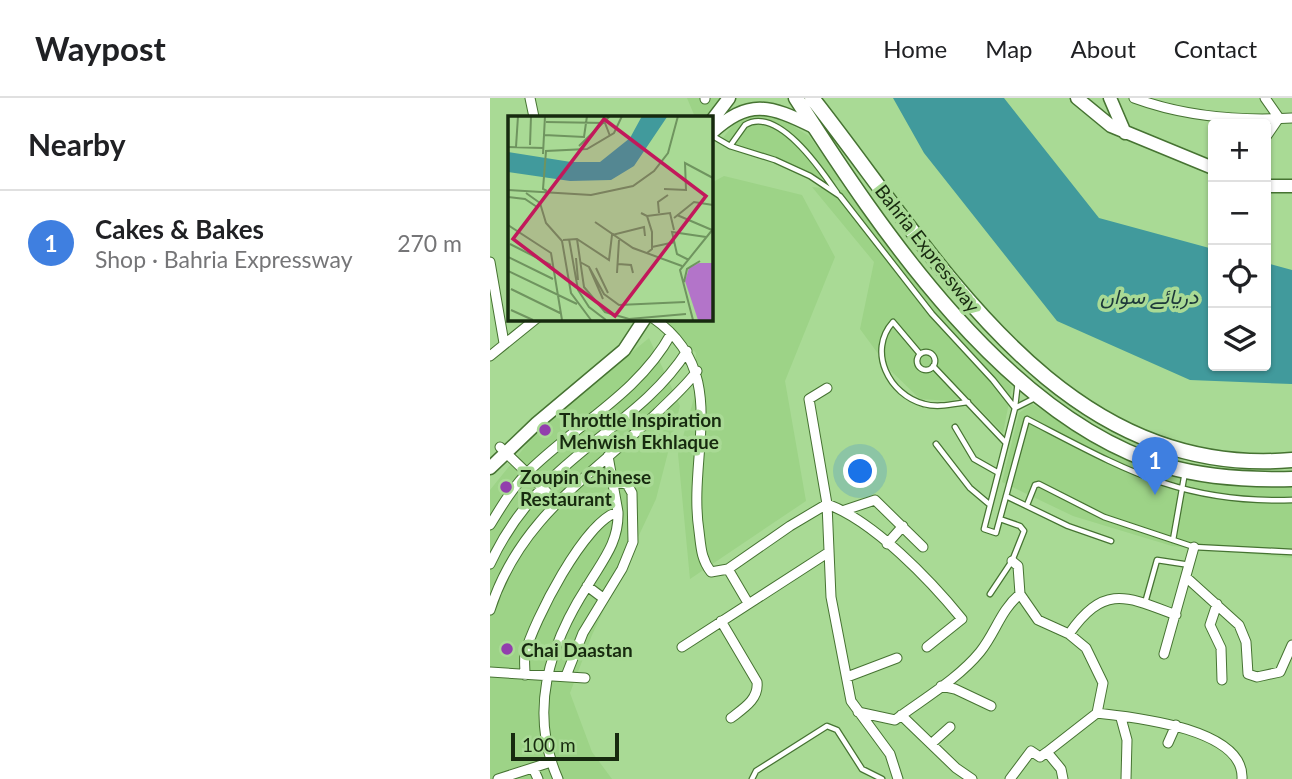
<!DOCTYPE html>
<html lang="en">
<head>
<meta charset="utf-8">
<style>
	:root { --surface:#fff; --page:#f6f6f6; --text:#202124; --muted:#757577; --line:#e0e0e0; --accent:#923ead }
	body { margin:0; font-family:Lato,Vazirmatn,sans-serif; background:var(--page); color:var(--text) }
	.controls { position:absolute; right:21px; top:21px; display:grid; overflow:hidden; border-radius:7px; box-shadow:0 2px 5px #0004 }
	.controls button { width:63px; height:63px; display:grid; place-items:center; padding:0; border:0; border-bottom:2px solid var(--line); background:var(--surface); color:var(--text); font:35px sans-serif }
	.scale { position:absolute; left:21px; bottom:18px; width:108px; box-sizing:border-box; padding-left:7px; border:4px solid #172a0f; border-top:0; font-size:19px; line-height:24px; white-space:nowrap; color:#172a0f; -webkit-text-stroke:5px #a9da95; paint-order:stroke }
	.you { position:absolute; left:371px; top:374px; width:24px; height:24px; margin:-18px; border:5px solid #fff; border-radius:50%; background:#1a73e8; box-shadow:0 0 0 10px #1a73e833 }
	.badge { display:grid; place-items:center; width:46px; height:46px; border-radius:50%; background:var(--accent); color:#fff; font-size:23px; font-weight:700 }
	.pin { position:absolute; translate:-50% -58px; filter:drop-shadow(0 2px 4px #0008) }
	.pin::after { content:''; position:absolute; top:37px; width:24px; height:21px; background:inherit; clip-path:polygon(0 0,100% 0,50% 100%) }
	.list { margin:0; padding:0; list-style:none }
	h2 { display:flex; justify-content:space-between; align-items:center; height:91px; margin:0; padding:0 28px; font-size:30px }
	h2 small { font-size:23px; font-weight:400; color:var(--muted) }
	.list li { display:grid; grid-template-columns:46px 1fr auto; gap:21px; align-items:center; box-sizing:border-box; height:105px; padding:0 28px; border-top:2px solid var(--line) }
	.list b { display:block; font-size:26px; white-space:nowrap }
	.list p { margin:0; font-size:23px; white-space:nowrap; color:var(--muted) }
	.list em { font-size:23px; font-style:normal; color:var(--muted) }
	.icon { flex:none; width:38px; height:38px; fill:none; stroke:currentColor; stroke-width:2; stroke-linecap:round; stroke-linejoin:round }
	.map { position:relative; flex:none; width:802px; height:681px; overflow:hidden }
	header { display:flex; align-items:center; gap:42px; box-sizing:border-box; height:98px; padding:0 35px; background:var(--surface); border-bottom:2px solid var(--line) }
	header strong { font-size:33px }
	nav { display:flex; gap:38px; margin-inline-start:auto; font-size:24px }
	main { display:flex }
	aside { flex:1; background:var(--surface) }
	.map>svg:first-child { display:block }
</style>
</head>
<body>
<header>
<strong>Waypost</strong>
<nav><a>Home</a><a>Map</a><a>About</a><a>Contact</a></nav>
</header>
<main>
<aside>
<h2>Nearby<small></small></h2>
<ul class="list">
<li><span class="badge" style="background:#3f7fe0">1</span><div><b>Cakes &amp; Bakes</b><p>Shop · Bahria Expressway</p></div><em>270 m</em></li>
</ul>
</aside>
<div class="map">
<svg width="802" height="681" viewBox="0 0 802 681">
	<rect width="100%" height="100%" fill="#a9da95"/>
	<path fill="#9dd387" d="M197,0H232L233,2L216,19H205Z
		M254,14L284,16L319,38L352,83L328,80L232,41Z
		M234,78L312,97L345,159L295,283L316,403L200,481L188,356L204,300L206,255L175,221L220,220L221,85Z
		M322,89L363,93L522,289L513,335L477,298L460,303L430,301L400,272L370,231L384,164Z
		M159,240L190,308L166,401L102,537L80,595L102,654L122,681H0V392L51,329Z
		M542,306L607,344L677,373L802,386V460L682,448L583,418L512,384L529,315Z"/>
	<path fill="#419a9c" d="M403,0H514L609,120L723,151V268H776V165L802,172V286L700,282L567,223L434,55Z"/>
	<g fill="none" stroke-linecap="round" stroke-linejoin="round">
		<defs>
			<path id="service" d="M221,37L240,48L285,62L320,78L350,98L442,216L503,282L525,310
				M240,48L255,27C288,7 332,73 347,95
				M427 263a9 9 0 1 1 18 0a9 9 0 1 1-18 0Z
				M430,256L403,224C377,253 399,297 434,306C448,310 463,306 478,304
				M443,268L515,344
				M547,299L525,310L494,431L506,435L537,321C632,370 690,406 802,402
				M525,309L528,283
				M465,329L484,361L507,374
				M446,346L480,390L499,406
				M516,398L578,428L621,443
				M537,407L545,387L549,386L614,419L704,449L802,454
				M683,442L695,374
				M500,496L522,463L534,433L530,428L510,421
				M655,505L667,462L700,467
				M262,681L266,673L337,628L347,632L372,671L392,681"/>
			<path id="minor" d="M40,0L44,19
				M215,0V1
				M644,0C693,18 750,23 802,20
				M775,0L789,20L776,39
				M0,164L14,245
				M163,220C242,275 197,355 209,433C211,449 211,461 221,474L238,471L300,428L337,406C384,423 441,483 472,521L437,549
				M0,258L47,220
				M337,290L319,301L337,406L341,499L361,603L400,656L408,681
				M10,349L66,403
				M355,412L385,402L433,449
				M0,427C11,409 23,389 38,374C85,327 148,296 181,236
				M397,446L413,428
				M0,466C13,438 31,412 52,390C98,341 160,311 197,253
				M238,471L258,505
				M697,480L749,527L756,544L758,576L767,579L790,574L802,547
				M97,488L113,500
				M530,496L548,522L579,536L596,550L613,585L607,615L557,654
				M727,506L720,527L731,550L732,582
				M0,512C30,419 100,379 167,315C181,301 196,288 207,273
				M231,523L267,584C269,601 254,610 241,620
				M579,536C614,486 636,498 686,517
				M192,549L339,454
				M674,556L704,449
				M0,574L95,580
				M35,577C35,570 34,563 35,556C43,524 95,422 128,414L118,358
				M76,578L93,535L132,471L143,444L142,395L137,386L122,384
				M357,579L407,560
				M451,588L465,591L501,608
				M368,614L405,622C433,601 468,581 490,554C506,534 510,513 530,496L528,468L522,463
				M607,615C642,619 755,630 752,681
				M411,617L466,670L482,681
				M631,620L637,642L636,681
				M678,645L686,627
				M441,646L460,629
				M43,670L48,681
				M8,681L61,664
				M68,681C38,613 59,547 98,487C113,462 129,444 128,414
				M520,681L541,653L550,659L557,654L571,671L573,681"/>
			<path id="secondary" d="M587,0L621,28L723,70
				M620,0L635,35
				M220,25L239,0
				M220,36C259,0 279,7 324,29
				M776,88H802
				M0,370L47,325L134,252L155,220"/>
			<path id="primary" d="M306,0C391,133 517,321 676,368C717,380 759,382 802,381
				M322,0C447,158 568,382 802,362"/>
		</defs>
		<use href="#service" stroke="#467332" stroke-width="7"/>
		<use href="#minor" stroke="#467332" stroke-width="11"/>
		<use href="#secondary" stroke="#467332" stroke-width="15"/>
		<use href="#primary" stroke="#467332" stroke-width="17"/>
		<use href="#service" stroke="#fff" stroke-width="4.5"/>
		<use href="#minor" stroke="#fff" stroke-width="9"/>
		<use href="#secondary" stroke="#fff" stroke-width="12"/>
		<use href="#primary" stroke="#fff" stroke-width="14"/>
	</g>
	<g fill="#923ead" stroke="#a9da95" stroke-width="2.5">
		<circle cx="55" cy="332" r="7"/>
		<circle cx="16" cy="389" r="7"/>
		<circle cx="17" cy="551" r="7"/>
	</g>
	<g text-anchor="middle" dominant-baseline="central" stroke-width="7" stroke-linejoin="round" paint-order="stroke">
		<g font-size="19" fill="#172a0f" stroke="#a9da95">
			<text transform="translate(438 150) rotate(52)">Bahria Expressway</text>
		</g>
		<g font-size="19" font-weight="bold" fill="#172a0f" stroke="#a9da95" text-anchor="start">
			<text x="69" y="321">Throttle Inspiration<tspan x="69" dy="22">Mehwish Ekhlaque</tspan></text>
			<text x="30" y="378">Zoupin Chinese<tspan x="30" dy="22">Restaurant</tspan></text>
			<text x="31" y="551">Chai Daastan</text>
		</g>
		<g font-size="21" font-style="italic" fill="#1d393a" stroke="#a9da95">
			<text x="659" y="197">دریائے سواں</text>
		</g>
	</g>
	<g transform="translate(18 18)">
		<rect width="205" height="205" fill="#a9da95"/>
		<path d="M191,147H205V204H190L177,165L181,152Z" fill="#b374c9"/>
		<path d="M134,0L159,1L126,50L103,64L62,65L0,56V36L63,46H92L122,22Z" fill="#419a9c"/>
		<path fill="none" stroke="#6f945f" stroke-width="2" d="M38,6L97,7L102,20M36,19L76,21L79,0M22,29L23,0M71,30L102,0M0,31L35,32M8,31L10,0M35,38L37,0M156,73L178,74L177,47L205,62M0,74L83,79L125,70L146,55L160,37L170,0M39,75L35,73L38,35L79,33L106,17L114,0M18,77L32,87L38,107L54,125L63,177L83,204M0,81L17,83L29,91M133,97L139,100L144,116V133L139,137M151,97L150,86L160,79M169,99L204,114M139,100L162,97L166,114M166,102L186,86L205,89M87,106L125,132L174,150M0,109L43,137L54,204M61,123L70,174L81,191L98,204M69,123L76,171L97,196L121,203L178,198M55,124L69,123L101,144L104,119L136,111L137,120M2,128L43,149M144,131L167,126M0,141L45,163M68,142L70,164M181,144L169,138L164,116L198,121M72,146L81,151L95,183M110,148L123,149L125,157M81,151L96,178L111,189L177,186M88,152L100,177M0,155L69,188M109,157L111,124M176,166L179,153L192,145M3,173L52,197M3,194L25,204M185,204L172,154L205,113"/>
		<path fill="#c2185b" fill-opacity="0.15" stroke="#c2185b" stroke-width="3.5" d="M96,3L198,80L107,200L5,123Z"/>
		<rect width="205" height="205" fill="none" stroke="#172a0f" stroke-width="3.5"/>
	</g>
</svg>
<div class="controls">
<button>+</button>
<button>−</button>
<button><svg class="icon" aria-label="locate" viewBox="0 0 24 24"><circle cx="12" cy="12" r="6"/><path d="M12 2v4M12 18v4M2 12h4M18 12h4"/></svg></button>
<button><svg class="icon" aria-label="layers" viewBox="0 0 24 24"><path d="M12 4l9 5-9 5-9-5zM3 14l9 5 9-5"/></svg></button>
</div>
<div class="scale">100 m</div>
<div class="you"></div>
<div class="pin badge" style="left:665px;top:397px;background:#3f7fe0">1</div>
</div>
</main>
</body>
</html>
